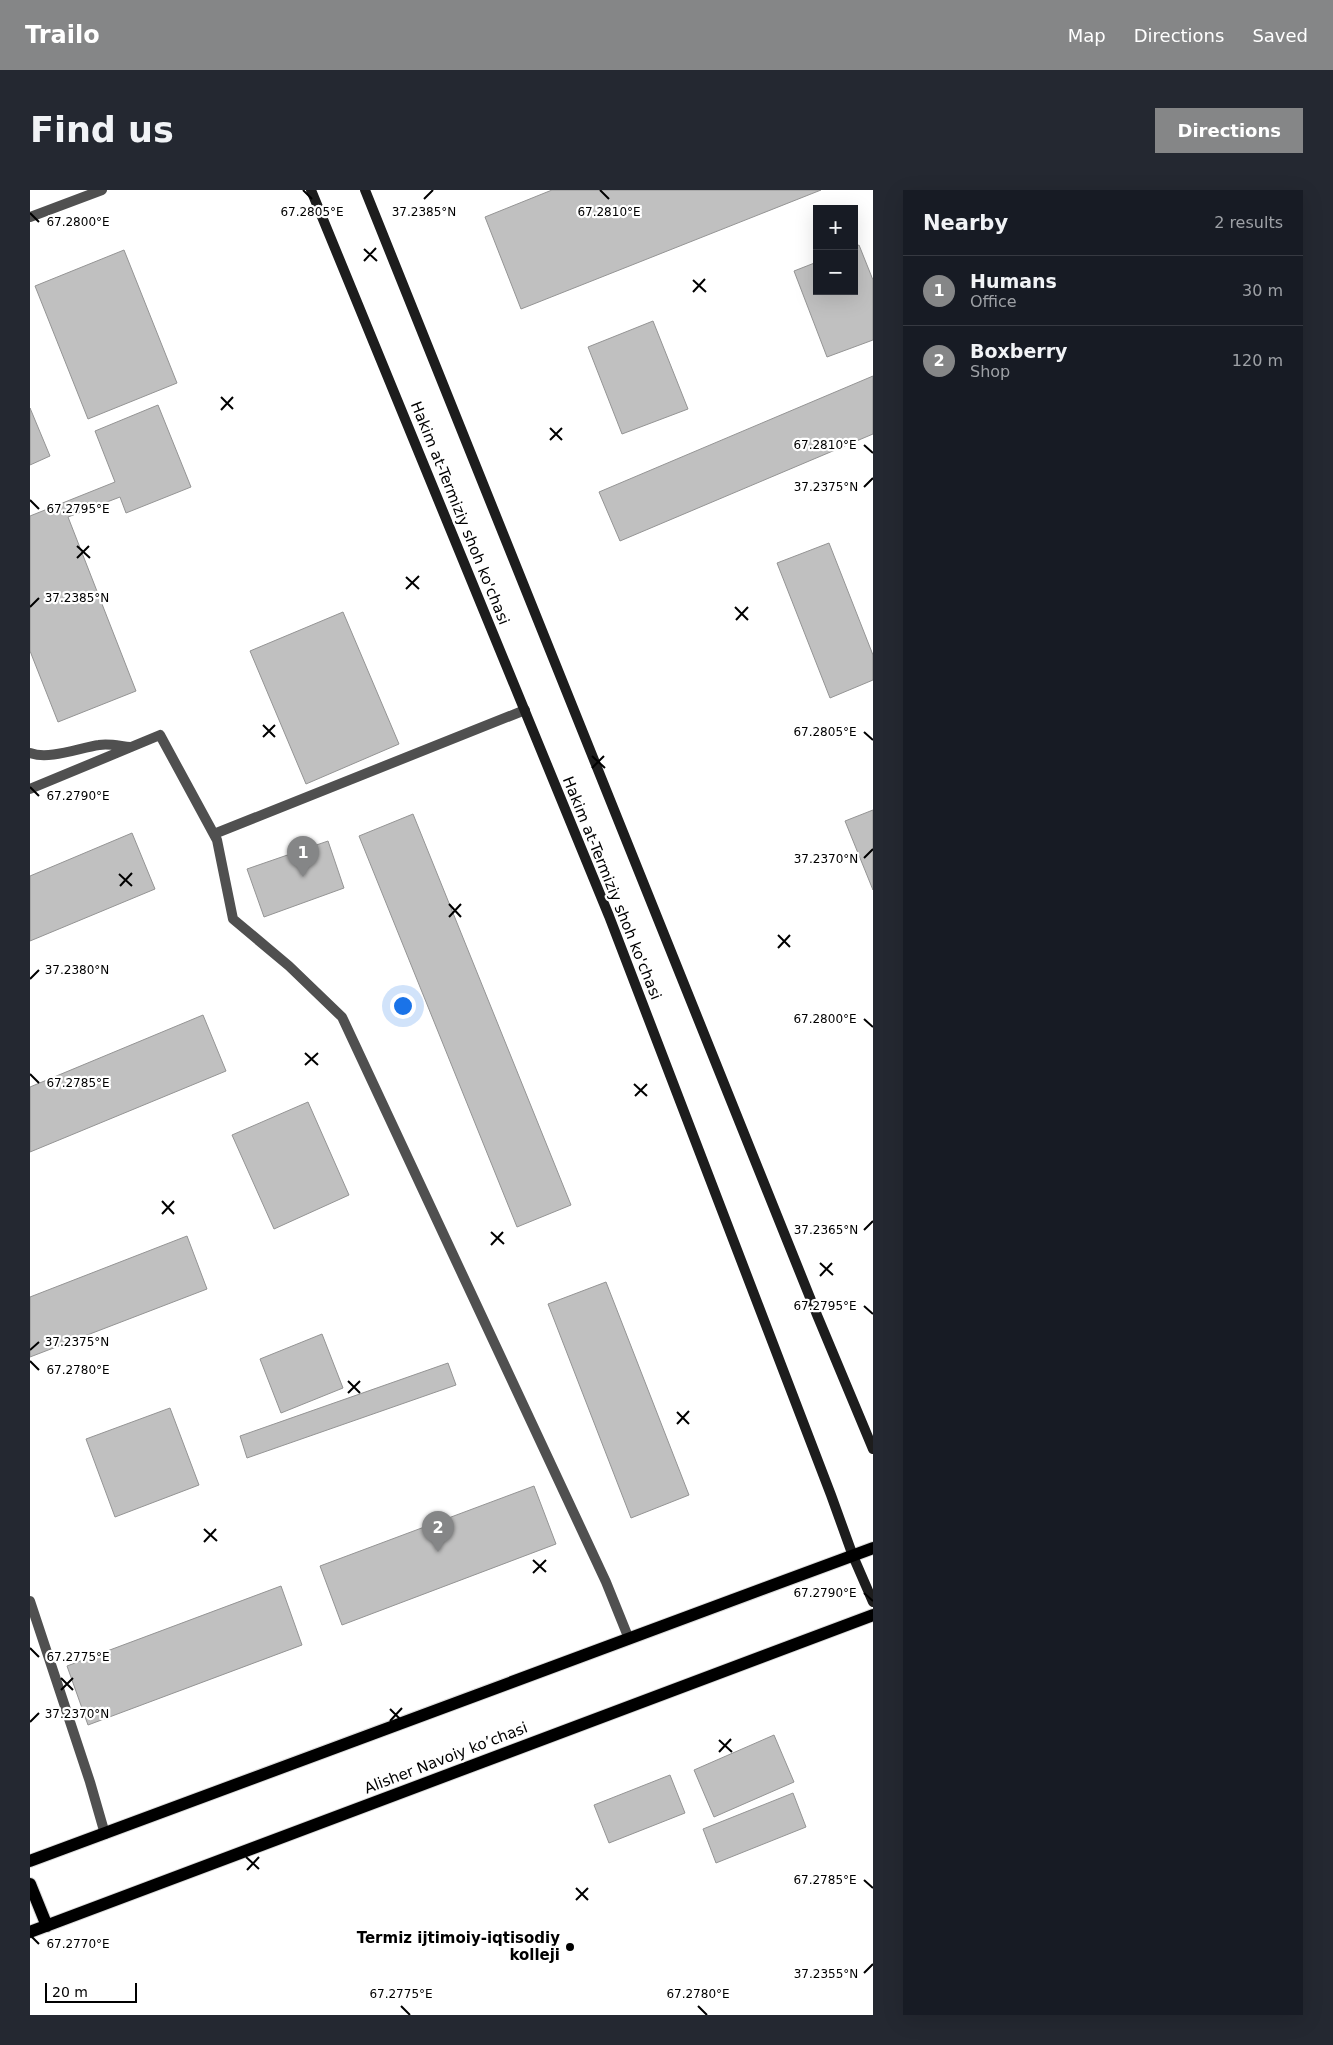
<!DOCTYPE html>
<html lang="en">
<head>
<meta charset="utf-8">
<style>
	:root { --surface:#171b24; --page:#242831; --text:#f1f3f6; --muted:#9ea1a6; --line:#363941; --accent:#858687 }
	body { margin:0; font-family:"DejaVu Sans",sans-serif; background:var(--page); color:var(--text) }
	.controls { position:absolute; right:15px; top:15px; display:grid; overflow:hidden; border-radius:0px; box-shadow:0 5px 20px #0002 }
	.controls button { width:45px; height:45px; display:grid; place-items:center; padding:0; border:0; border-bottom:1px solid var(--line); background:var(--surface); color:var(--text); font:25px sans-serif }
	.scale { position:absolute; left:15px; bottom:12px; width:92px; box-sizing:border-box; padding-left:5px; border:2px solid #000; border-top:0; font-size:14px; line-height:18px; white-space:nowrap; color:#000; -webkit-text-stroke:4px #fff; paint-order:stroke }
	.you { position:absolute; left:372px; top:815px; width:18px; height:18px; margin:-12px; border:4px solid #fff; border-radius:50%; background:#1a73e8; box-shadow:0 0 0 8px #1a73e833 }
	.badge { display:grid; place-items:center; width:32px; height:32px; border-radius:50%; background:var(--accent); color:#fff; font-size:16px; font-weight:700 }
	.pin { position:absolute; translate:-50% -41px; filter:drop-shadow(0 1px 2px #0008) }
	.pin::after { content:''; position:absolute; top:26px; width:18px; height:15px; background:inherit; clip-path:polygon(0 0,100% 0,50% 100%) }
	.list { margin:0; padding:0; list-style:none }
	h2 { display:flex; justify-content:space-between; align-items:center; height:65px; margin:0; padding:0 20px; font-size:21px }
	h2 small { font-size:16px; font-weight:400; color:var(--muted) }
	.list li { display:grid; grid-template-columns:32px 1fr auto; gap:15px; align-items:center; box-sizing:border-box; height:70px; padding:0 20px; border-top:1px solid var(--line) }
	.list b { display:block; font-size:19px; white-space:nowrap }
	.list p { margin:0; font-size:16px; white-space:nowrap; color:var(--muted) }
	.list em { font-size:16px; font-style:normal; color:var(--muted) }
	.map { position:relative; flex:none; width:843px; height:1825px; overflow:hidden; border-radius:0px }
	header { display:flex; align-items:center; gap:30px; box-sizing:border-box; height:70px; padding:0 25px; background:var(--accent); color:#fff }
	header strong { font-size:24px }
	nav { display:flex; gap:28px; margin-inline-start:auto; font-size:18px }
	.intro { display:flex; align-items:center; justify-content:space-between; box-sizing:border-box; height:120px; padding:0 30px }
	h1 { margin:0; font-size:35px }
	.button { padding:12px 22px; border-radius:0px; background:var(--accent); color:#fff; font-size:18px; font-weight:700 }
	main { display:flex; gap:30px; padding:0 30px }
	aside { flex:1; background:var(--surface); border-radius:0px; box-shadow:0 5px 20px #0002 }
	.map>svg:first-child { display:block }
</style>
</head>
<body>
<header>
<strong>Trailo</strong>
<nav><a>Map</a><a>Directions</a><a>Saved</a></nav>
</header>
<div class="intro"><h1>Find us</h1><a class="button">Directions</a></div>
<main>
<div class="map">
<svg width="843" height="1825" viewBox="0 0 843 1825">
	<rect width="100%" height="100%" fill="#fff"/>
	<path fill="#c0c0c0" stroke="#949494" d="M522,0H791L491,119L455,27Z
		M829,55L843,90V150L797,167L764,81L787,72V101H824V57Z
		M94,60L147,193L58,229L5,96Z
		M623,131L658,219L592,244L558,157Z
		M843,186V244L590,351L569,302Z
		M128,215L161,297L96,323L90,307L38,327L106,501L28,532L0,461V326L85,292L65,241Z
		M0,218L20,266L0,275Z
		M799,353L843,465V490L800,508L747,373Z
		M313,422L369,554L276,594L220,461Z
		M843,620V700L815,631Z
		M383,624L541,1015L487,1037L329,646Z
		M102,643L125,699L0,751V686Z
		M298,651L314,698L234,727L217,679Z
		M173,825L196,881L0,962V897Z
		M278,912L319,1005L244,1039L202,945Z
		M157,1046L177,1099L0,1167V1107Z
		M576,1092L659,1305L601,1328L518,1114Z
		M292,1144L313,1198L251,1223L230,1169Z
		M418,1173L426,1195L217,1268L210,1246Z
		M140,1218L169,1295L85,1327L56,1249Z
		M504,1296L526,1354L312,1435L290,1376Z
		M251,1396L272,1455L58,1535L37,1476Z
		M744,1545L764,1592L684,1627L664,1580Z
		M640,1585L655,1623L579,1653L564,1615Z
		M763,1603L776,1637L686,1673L673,1639Z"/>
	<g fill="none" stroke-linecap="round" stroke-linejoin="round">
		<defs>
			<path id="primary" d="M0,1671L843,1358
				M0,1694L17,1736
				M0,1742L843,1425"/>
		</defs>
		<use href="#primary" stroke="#dbdbdb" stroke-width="14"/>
		<path stroke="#505050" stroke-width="10" d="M0,563C19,570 49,558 69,555C78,553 90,556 100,557
			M0,599L130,545L187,650L203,729L259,776L312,827L576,1392L599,1449
			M184,644L495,520
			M0,1411L60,1592L75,1644"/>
		<path stroke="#505050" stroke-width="10" d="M0,27L72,0"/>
		<path stroke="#1d1d1d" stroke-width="10" d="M281,0L579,726L801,1305L823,1366L843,1412
			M335,0L787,1125L843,1259"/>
		<use href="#primary" stroke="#000" stroke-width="12"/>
	</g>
	<path fill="none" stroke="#000" stroke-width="2" d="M273,0L282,9M570,0L579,9M394,9L403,0M0,23L9,32M334,59L347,71M334,71L346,58M663,90L676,102M663,102L675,89M191,207L203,219M191,220L203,207M520,238L532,250M520,250L532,238M834,255L843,263M834,297L843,288M0,310L9,319M47,356L60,368M47,368L59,356M376,387L389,399M376,399L389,386M0,417L9,408M705,417L718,430M706,430L718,417M233,535L245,547M834,542L843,550M233,547L245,535M562,566L575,578M562,578L574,566M0,597L9,606M834,668L843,659M89,684L102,696M90,696L102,683M419,714L431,727M419,727L431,714M748,745L760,757M748,758L760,745M0,789L9,780M834,829L843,837M275,863L288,875M275,875L288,863M0,884L9,893M604,894L617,906M605,906L617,894M132,1011L144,1024M132,1024L144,1011M834,1040L843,1031M461,1042L474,1054M461,1055L473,1042M790,1073L803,1085M790,1086L802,1073M834,1116L843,1124M0,1160L9,1152M0,1171L9,1180M318,1191L330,1203M318,1203L330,1191M647,1222L659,1234M647,1234L659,1221M174,1339L187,1351M174,1352L186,1339M503,1370L516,1382M503,1383L516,1370M834,1403L843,1411M0,1458L9,1467M31,1488L43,1500M31,1500L43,1488M360,1519L372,1531M360,1531L372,1518M0,1532L9,1523M689,1550L702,1562M689,1562L701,1549M216,1667L229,1679M217,1680L229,1667M834,1690L843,1698M546,1698L558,1710M546,1710L558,1698M0,1745L9,1754M834,1783L843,1774M371,1816L380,1825M668,1816L677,1825"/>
	<circle fill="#000" stroke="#fff" stroke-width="2" cx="540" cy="1757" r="5"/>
	<g text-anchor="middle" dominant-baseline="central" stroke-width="4.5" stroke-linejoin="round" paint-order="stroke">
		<g font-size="15" fill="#000" stroke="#fff">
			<text transform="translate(430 323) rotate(68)">Hakim at-Termiziy shoh ko'chasi</text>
			<text transform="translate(582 698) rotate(68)">Hakim at-Termiziy shoh ko'chasi</text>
			<text transform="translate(416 1568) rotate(-21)">Alisher Navoiy ko’chasi</text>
		</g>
		<g font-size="15" font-weight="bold" fill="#000" stroke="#fff" text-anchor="end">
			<text x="530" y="1748">Termiz ijtimoiy-iqtisodiy<tspan x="530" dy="17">kolleji</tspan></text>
		</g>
	</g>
	<g font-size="12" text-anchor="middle" fill="#000" stroke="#fff" stroke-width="4.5" stroke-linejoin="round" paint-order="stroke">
		<text x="282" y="26">67.2805°E</text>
		<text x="579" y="26">67.2810°E</text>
		<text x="394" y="26">37.2385°N</text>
		<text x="48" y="36">67.2800°E</text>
		<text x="795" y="259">67.2810°E</text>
		<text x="796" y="301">37.2375°N</text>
		<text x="48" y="323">67.2795°E</text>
		<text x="47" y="412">37.2385°N</text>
		<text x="795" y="546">67.2805°E</text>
		<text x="48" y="610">67.2790°E</text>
		<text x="796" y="673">37.2370°N</text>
		<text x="47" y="784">37.2380°N</text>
		<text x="795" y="833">67.2800°E</text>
		<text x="48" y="897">67.2785°E</text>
		<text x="796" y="1044">37.2365°N</text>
		<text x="795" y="1120">67.2795°E</text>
		<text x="47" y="1156">37.2375°N</text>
		<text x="48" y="1184">67.2780°E</text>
		<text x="795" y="1407">67.2790°E</text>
		<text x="48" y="1471">67.2775°E</text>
		<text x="47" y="1528">37.2370°N</text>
		<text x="795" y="1694">67.2785°E</text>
		<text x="48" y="1758">67.2770°E</text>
		<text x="796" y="1788">37.2355°N</text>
		<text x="371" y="1808">67.2775°E</text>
		<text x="668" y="1808">67.2780°E</text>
	</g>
</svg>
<div class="controls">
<button>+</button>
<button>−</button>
</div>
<div class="scale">20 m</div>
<div class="you"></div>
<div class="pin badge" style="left:273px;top:687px">1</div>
<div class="pin badge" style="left:408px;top:1362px">2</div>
</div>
<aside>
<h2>Nearby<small>2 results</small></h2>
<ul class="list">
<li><span class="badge">1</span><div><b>Humans</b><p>Office</p></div><em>30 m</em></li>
<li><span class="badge">2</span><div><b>Boxberry</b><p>Shop</p></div><em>120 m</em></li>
</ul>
</aside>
</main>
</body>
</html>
